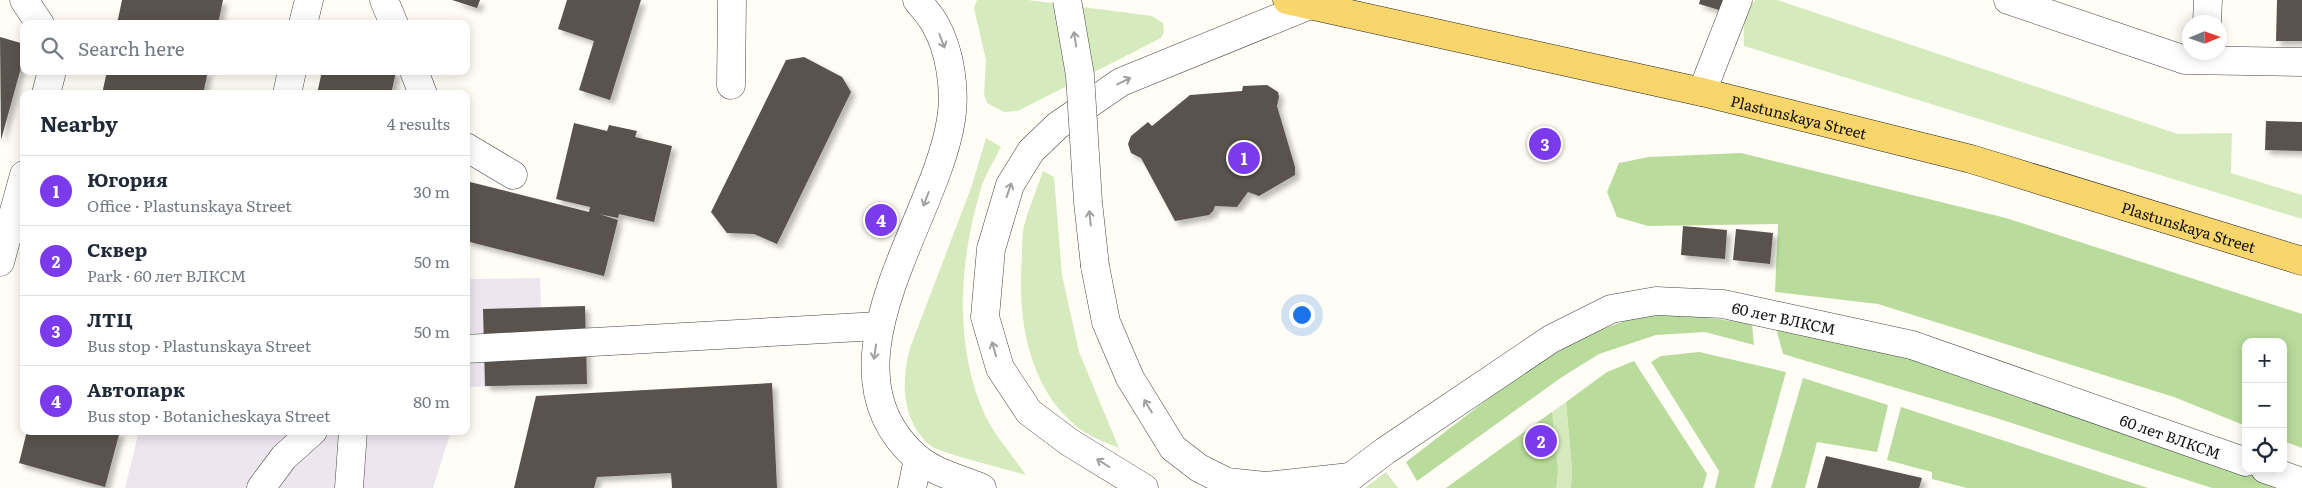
<!DOCTYPE html>
<html lang="en">
<head>
<meta charset="utf-8">
<style>
	:root { --surface:#fff; --page:#f2f2f3; --text:#1f2937; --muted:#747a83; --line:#e0e1e3; --accent:#7c3aed }
	body { margin:0; font-family:Literata,serif; background:var(--page); color:var(--text) }
	.controls { position:absolute; right:15px; bottom:15px; display:grid; overflow:hidden; border-radius:10px; box-shadow:0 2px 12px #0003 }
	.controls button { width:45px; height:45px; display:grid; place-items:center; padding:0; border:0; border-bottom:1px solid var(--line); background:var(--surface); color:var(--text); font:25px sans-serif }
	.compass { position:absolute; left:2182px; top:15px; width:45px; height:45px; border-radius:50%; background:var(--surface); box-shadow:0 2px 12px #0003; rotate:88deg }
	.you { position:absolute; left:1301px; top:314px; width:18px; height:18px; margin:-12px; border:4px solid #fff; border-radius:50%; background:#1a73e8; box-shadow:0 0 0 8px #1a73e833 }
	.badge { display:grid; place-items:center; width:32px; height:32px; border-radius:50%; background:var(--accent); color:#fff; font-size:16px; font-weight:700 }
	.pin { position:absolute; translate:-50% -50%; border:2px solid #fff; box-shadow:0 1px 5px #0006 }
	.list { margin:0; padding:0; list-style:none }
	h2 { display:flex; justify-content:space-between; align-items:center; height:65px; margin:0; padding:0 20px; font-size:21px }
	h2 small { font-size:16px; font-weight:400; color:var(--muted) }
	.list li { display:grid; grid-template-columns:32px 1fr auto; gap:15px; align-items:center; box-sizing:border-box; height:70px; padding:0 20px; border-top:1px solid var(--line) }
	.list b { display:block; font-size:19px; white-space:nowrap }
	.list p { margin:0; font-size:16px; white-space:nowrap; color:var(--muted) }
	.list em { font-size:16px; font-style:normal; color:var(--muted) }
	.icon { flex:none; width:28px; height:28px; fill:none; stroke:currentColor; stroke-width:2; stroke-linecap:round; stroke-linejoin:round }
	.map { position:relative; flex:none; width:2302px; height:488px; overflow:hidden }
	.search { position:absolute; background:var(--surface); box-shadow:0 2px 12px #0003; left:20px; top:20px; width:450px; height:55px; display:flex; align-items:center; gap:12px; box-sizing:border-box; padding:0 18px; border-radius:10px; color:var(--muted); font-size:19px }
	.panel { position:absolute; background:var(--surface); box-shadow:0 2px 12px #0003; left:20px; top:90px; width:450px; height:345px; border-radius:10px }
	.map>svg:first-child { display:block }
</style>
</head>
<body>
<div class="map">
<svg width="2302" height="488" viewBox="0 0 2302 488">
	<defs>
		<filter id="shadow"><feDropShadow dx="4.5" dy="4.5" stdDeviation="2.5" flood-color="#0004"/></filter>
	</defs>
	<rect width="100%" height="100%" fill="#fffdf5"/>
	<path fill="#eee6ef" d="M540,278L541,307L585,306L587,384L466,387V279Z
		M139,431H451L433,488H125Z"/>
	<path fill="#d5ebbd" d="M977,0H1028L1152,16L1163,23L1164,32L1161,38L1018,111L1004,112L987,103L984,94L986,60L974,8Z
		M1756,0H1777L2178,134L2232,133L2231,173L2302,195V219L1744,46C1743,31 1743,9 1756,0Z
		M986,138L1001,147C994,161 984,176 980,192C959,262 954,348 985,415C995,436 1013,456 1026,475C1010,470 940,453 931,446C901,421 901,381 910,348L971,188Z
		M1043,171L1054,177L1062,275L1079,352L1119,448C1104,442 1088,436 1075,425C1027,385 1017,315 1022,256C1022,246 1022,235 1024,226C1029,207 1037,189 1043,171Z
		M1566,402L1572,470L1571,488H1446Z
		M1386,472L1398,488H1365Z"/>
	<path fill="#b9dc9c" d="M1741,153L2006,218L2302,314V448L2283,441V342H2246V426L2174,397L1878,304L1775,292L1778,224L1648,226L1617,217L1607,192L1619,163L1649,157Z
		M1649,312L1684,314L1752,324L1754,345L1705,332L1656,335L1599,354L1562,377L1417,481L1406,462L1515,378L1584,336Z
		M1776,328L1905,352L2302,488H2212L1993,417L1783,354Z
		M1699,352L1786,372L1754,488H1715L1719,471L1651,362L1661,356Z
		M1634,361L1707,474L1703,488H1571L1572,470L1566,402L1607,372Z
		M1803,378L1888,405L1877,452L1817,442L1805,488H1771Z
		M1901,407L2148,488H1967L1932,479V472L1887,460Z
		M1552,412L1558,471L1556,488H1446Z"/>
	<path fill="#5a524d" filter="url(#shadow)" d="M122,0H223L218,24H117Z
		M452,0H480L477,8Z
		M567,0H641L610,100L579,90L594,41L558,29Z
		M1700,0H1730L1726,12L1699,4Z
		M2277,0H2302V41H2276Z
		M0,37L24,44V57L1,140Z
		M804,57L842,77L851,92L777,244L754,234L727,233L711,212L786,60Z
		M107,71H208L203,94H102Z
		M322,71H391L396,72L391,94H317Z
		M1267,85L1278,92L1279,97L1277,106L1295,167V175L1259,196L1248,192L1237,207L1215,206L1213,211L1209,215L1175,221L1141,158L1131,153L1128,144L1131,136L1148,122L1152,126L1190,95L1242,91L1243,86Z
		M2266,121L2302,122V151L2265,150Z
		M574,123L607,131L609,125L637,131L635,137L672,146L654,222L619,214L618,218L599,214L618,220L604,276L466,241V181L589,212L590,207L556,199Z
		M1683,226L1727,230L1725,259L1681,255Z
		M1736,229L1773,233L1770,264L1733,260Z
		M585,306L587,384L485,386L483,309Z
		M772,383L777,488H672L671,473L597,477L594,488H514L536,396Z
		M27,431H120L105,487L19,463Z
		M1826,456L1922,478L1919,488H1817Z"/>
	<g fill="none" stroke-linecap="round" stroke-linejoin="round">
		<defs>
			<g id="minor">
				<path d="M24,0L40,24"/>
				<path d="M384,0L394,24"/>
				<path d="M917,0C923,8 931,16 935,24C950,50 956,90 951,120C935,223 813,367 917,458C935,473 961,479 982,488"/>
				<path d="M2008,0L2185,60L2302,62"/>
				<path d="M2207,22L2208,0"/>
				<path d="M303,24L309,0"/>
				<path d="M414,71L423,94"/>
				<path d="M731,85L732,0"/>
				<path d="M1702,92L1738,0"/>
				<path d="M46,94L52,71"/>
				<path d="M287,94L292,71"/>
				<path d="M466,147L513,175"/>
				<path d="M0,262L24,175"/>
				<path d="M1095,266L1106,322L1130,378L1173,448L1199,468L1227,482L1265,486L1350,477"/>
				<path d="M466,349L879,326"/>
				<path d="M2265,469L2302,482"/>
				<path d="M261,488L284,457L313,431"/>
				<path d="M349,488L353,431"/>
				<path d="M912,488L918,459"/>
				<path d="M1144,488L1069,442L1029,412L1000,368L985,317L991,249L1010,185L1031,151L1057,126L1121,82L1310,5"/>
				<path id="s1" d="M1336,488L1385,451L1551,339L1611,309L1656,301L1723,304L1912,345L2246,462"/>
			</g>
			<g id="major">
				<path id="s2" d="M1287,0L1702,92L1971,159L2302,261"/>
			</g>
		</defs>
		<use href="#minor" stroke="#444" stroke-width="29"/>
		<use href="#major" stroke="#222" stroke-width="29"/>
		<use href="#minor" stroke="#fff" stroke-width="28"/>
		<use href="#major" stroke="#f9d66b" stroke-width="28"/>
		<defs>
			<path id="minor-bridge" d="M1067,0L1080,75L1088,202L1095,266"/>
		</defs>
		<use href="#minor-bridge" stroke="#444" stroke-width="29" stroke-linecap="butt"/>
		<use href="#minor-bridge" stroke="#fff" stroke-width="28"/>
	</g>
	<defs><path id="oneway-shaft" d="M-6 0H5M1.5-3L5.5 0L1.5 3" fill="none" stroke-width="1.6" stroke-linecap="round" stroke-linejoin="round" transform="scale(1.25)"/></defs>
	<g stroke="#a0a0a0">
		<use href="#oneway-shaft" transform="translate(1075 39) rotate(-99)"/>
		<use href="#oneway-shaft" transform="translate(942 41) rotate(69)"/>
		<use href="#oneway-shaft" transform="translate(1124 81) rotate(-26)"/>
		<use href="#oneway-shaft" transform="translate(1009 190) rotate(-71)"/>
		<use href="#oneway-shaft" transform="translate(926 199) rotate(111)"/>
		<use href="#oneway-shaft" transform="translate(1090 218) rotate(-96)"/>
		<use href="#oneway-shaft" transform="translate(994 349) rotate(-106)"/>
		<use href="#oneway-shaft" transform="translate(875 352) rotate(98)"/>
		<use href="#oneway-shaft" transform="translate(1148 406) rotate(-121)"/>
		<use href="#oneway-shaft" transform="translate(1103 463) rotate(-148)"/>
	</g>
	<g text-anchor="middle" dominant-baseline="central" stroke-width="5" stroke-linejoin="round" paint-order="stroke">
		<g font-size="15" fill="#111" stroke="#fff">
			<text stroke="none"><textPath href="#s2" startOffset="525">Plastunskaya Street</textPath></text>
			<text stroke="none"><textPath href="#s2" startOffset="930">Plastunskaya Street</textPath></text>
			<text stroke="none"><textPath href="#s1" startOffset="504">60 лет ВЛКСМ</textPath></text>
			<text stroke="none"><textPath href="#s1" startOffset="909">60 лет ВЛКСМ</textPath></text>
		</g>
	</g>
</svg>
<div class="controls">
<button>+</button>
<button>−</button>
<button><svg class="icon" aria-label="locate" viewBox="0 0 24 24"><circle cx="12" cy="12" r="6"/><path d="M12 2v4M12 18v4M2 12h4M18 12h4"/></svg></button>
</div>
<svg class="compass" viewBox="-18 -18 36 36"><path d="M0-13l5 13h-10z" fill="#e53935"/><path d="M0 13l5-13h-10z" fill="#747a83"/></svg>
<div class="you"></div>
<div class="pin badge" style="left:1244px;top:158px">1</div>
<div class="pin badge" style="left:1541px;top:441px">2</div>
<div class="pin badge" style="left:1545px;top:144px">3</div>
<div class="pin badge" style="left:881px;top:220px">4</div>
<div class="search"><svg class="icon" aria-label="search" viewBox="0 0 24 24"><circle cx="10" cy="10" r="6"/><path d="M15 15l6 6"/></svg>Search here</div>
<section class="panel">
<h2>Nearby<small>4 results</small></h2>
<ul class="list">
<li><span class="badge">1</span><div><b>Югория</b><p>Office · Plastunskaya Street</p></div><em>30 m</em></li>
<li><span class="badge">2</span><div><b>Сквер</b><p>Park · 60 лет ВЛКСМ</p></div><em>50 m</em></li>
<li><span class="badge">3</span><div><b>ЛТЦ</b><p>Bus stop · Plastunskaya Street</p></div><em>50 m</em></li>
<li><span class="badge">4</span><div><b>Автопарк</b><p>Bus stop · Botanicheskaya Street</p></div><em>80 m</em></li>
</ul>
</section>
</div>
</body>
</html>
